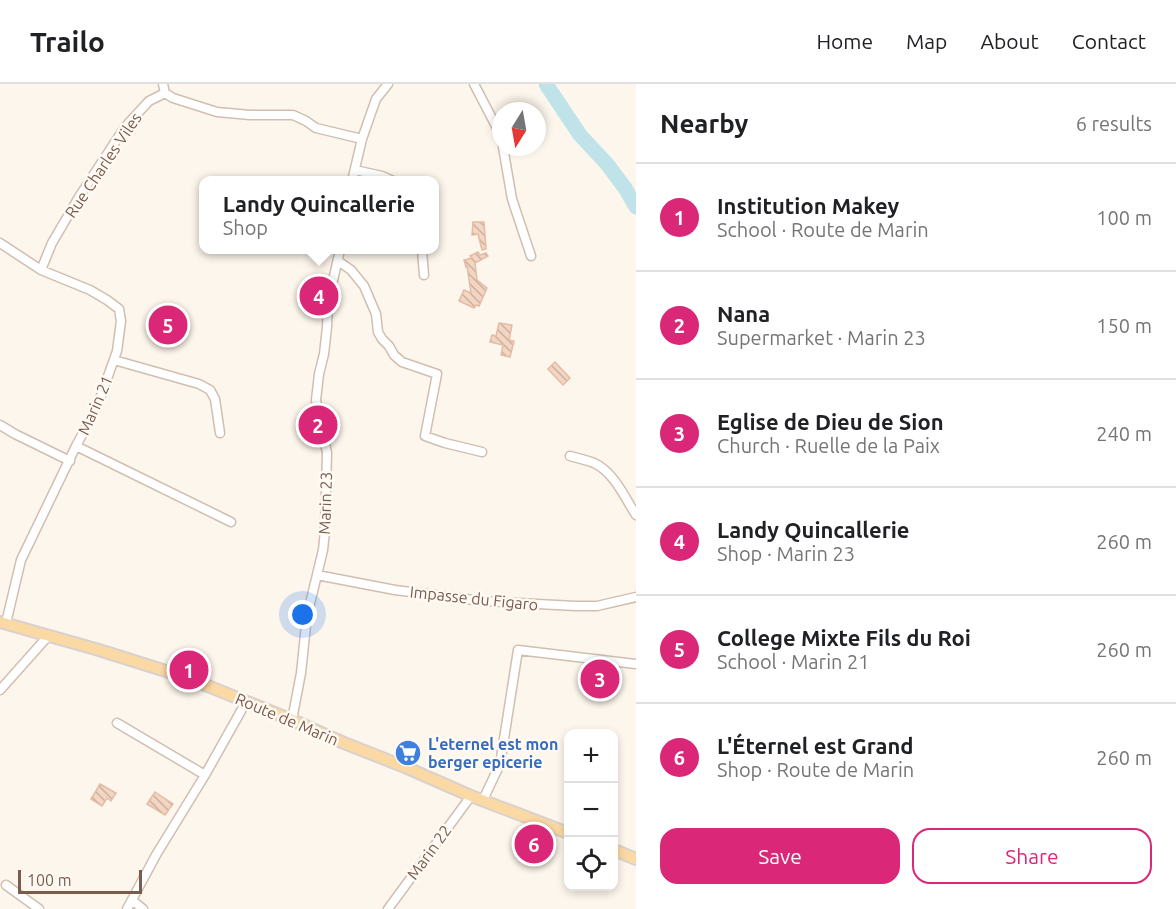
<!DOCTYPE html>
<html lang="en">
<head>
<meta charset="utf-8">
<style>
	:root { --surface:#fff; --page:#f2f2f2; --text:#202124; --muted:#757577; --line:#e0e0e0; --accent:#db2777 }
	body { margin:0; font-family:Ubuntu,sans-serif; background:var(--page); color:var(--text) }
	.controls { position:absolute; right:18px; bottom:18px; display:grid; overflow:hidden; border-radius:12px; box-shadow:0 3px 9px #0003 }
	.controls button { width:54px; height:54px; display:grid; place-items:center; padding:0; border:0; border-bottom:2px solid var(--line); background:var(--surface); color:var(--text); font:30px sans-serif }
	.compass { position:absolute; left:492px; top:18px; width:54px; height:54px; border-radius:50%; background:var(--surface); box-shadow:0 3px 9px #0003; rotate:191deg }
	.scale { position:absolute; left:18px; bottom:15px; width:124px; box-sizing:border-box; padding-left:6px; border:3px solid #7a5c4d; border-top:0; font-size:16px; line-height:21px; white-space:nowrap; color:#7a5c4d; -webkit-text-stroke:4px #fffaf3; paint-order:stroke }
	.you { position:absolute; left:303px; top:531px; width:21px; height:21px; margin:-15px; border:4px solid #fff; border-radius:50%; background:#1a73e8; box-shadow:0 0 0 9px #1a73e833 }
	.badge { display:grid; place-items:center; width:39px; height:39px; border-radius:50%; background:var(--accent); color:#fff; font-size:20px; font-weight:700 }
	.pin { position:absolute; translate:-50% -50%; border:3px solid #fff; box-shadow:0 2px 6px #0006 }
	.popup { position:absolute; left:199px; top:92px; width:240px; height:78px; box-sizing:border-box; display:grid; place-content:center; border-radius:12px; background:var(--surface); filter:drop-shadow(0 2px 4px #0005); font-size:20px; white-space:nowrap; color:var(--muted) }
	.popup b { font-size:22px; color:var(--text) }
	.popup::after { content:''; position:absolute; left:50%; top:100%; margin-left:-12px; border:12px solid transparent; border-top-color:var(--surface) }
	.list { margin:0; padding:0; list-style:none }
	h2 { display:flex; justify-content:space-between; align-items:center; height:78px; margin:0; padding:0 24px; font-size:26px }
	h2 small { font-size:20px; font-weight:400; color:var(--muted) }
	.list li { display:grid; grid-template-columns:39px 1fr auto; gap:18px; align-items:center; box-sizing:border-box; height:108px; padding:0 24px; border-top:2px solid var(--line) }
	.list b { display:block; font-size:22px; white-space:nowrap }
	.list p { margin:0; font-size:20px; white-space:nowrap; color:var(--muted) }
	.list em { font-size:20px; font-style:normal; color:var(--muted) }
	.actions { display:flex; gap:12px; padding:18px 24px }
	.actions a { flex:1; padding:14px 0; border:2px solid var(--accent); border-radius:18px; text-align:center; font-size:21px; color:var(--accent) }
	.actions .main { background:var(--accent); color:#fff }
	.icon { flex:none; width:33px; height:33px; fill:none; stroke:currentColor; stroke-width:2; stroke-linecap:round; stroke-linejoin:round }
	.map { position:relative; flex:none; width:636px; height:825px; overflow:hidden }
	header { display:flex; align-items:center; gap:36px; box-sizing:border-box; height:84px; padding:0 30px; background:var(--surface); border-bottom:2px solid var(--line) }
	header strong { font-size:28px }
	nav { display:flex; gap:33px; margin-inline-start:auto; font-size:21px }
	main { display:flex }
	aside { flex:1; background:var(--surface) }
	.map>svg:first-child { display:block }
</style>
</head>
<body>
<header>
<strong>Trailo</strong>
<nav><a>Home</a><a>Map</a><a>About</a><a>Contact</a></nav>
</header>
<main>
<div class="map">
<svg width="636" height="825" viewBox="0 0 636 825">
	<defs>
		<pattern id="building-back-hatch" width="6" height="6" patternUnits="userSpaceOnUse" patternTransform="scale(1.5)"><rect width="6" height="6" fill="#f3d5c3"/><path d="M-1 5l2 2M0 0l6 6M5-1l2 2" fill="none" stroke="#cab0a1"/></pattern>
	</defs>
	<rect width="100%" height="100%" fill="#fdf6ec"/>
	<g fill="none" stroke-linecap="round" stroke-linejoin="round">
		<path stroke="#bfe3e8" stroke-width="15" d="M546,0L580,51L607,80L625,104L636,123"/>
	</g>
	<path fill="url(#building-back-hatch)" stroke="#e6bba3" stroke-width="1.5" d="M473,138H484L486,165L482,166L478,150L472,151Z
		M478,168L480,171L486,169L488,172L475,179L477,196L487,204L479,222L476,221L474,224L459,217L464,206L471,209L467,182L466,183L464,176L472,174L470,172Z
		M499,239L512,241L509,256L514,257L510,273L501,271L503,261L490,258L492,251L496,252Z
		M555,278L570,294L563,301L548,285Z
		M100,700L116,709L111,717L107,714L102,722L91,715Z
		M155,708L173,720L165,731L147,720Z"/>
	<g fill="none" stroke-linecap="round" stroke-linejoin="round">
		<defs>
			<path id="minor" d="M163,0L165,9
				M474,0L497,44L501,57
				M165,9L173,14L217,28L250,31H293L306,37L316,44L362,55
				M503,63L512,115L531,172
				M355,86L382,92L393,97
				M352,97L362,55L376,15L388,0
				M0,159L41,186L90,206L107,216L119,225L121,237L117,267L97,323L76,362L21,476L6,539
				M422,166L424,191
				M338,177L351,186L364,202L376,230L378,248L382,255L389,262L394,271L402,278L437,290L425,352L445,359L482,368
				M41,186L52,159L79,113L125,43L149,17L165,9
				M114,276L199,300L210,306L215,315L220,349
				M0,341L15,350L70,377
				M76,362L231,438
				M570,372C578,374 586,376 594,379C614,388 625,414 636,431
				M317,491L395,506L482,517L576,522H597L636,513
				M0,606L49,551
				M292,636L301,589L307,532L323,466L325,447L327,369L316,316L319,290L324,270L327,243L328,218L340,166
				M117,639L205,691
				M483,716L500,680L518,566L636,580
				M6,801L39,825
				M132,816L143,825
				M127,825L156,771L205,691L246,618
				M388,825L471,712"/>
			<path id="major" d="M0,538L99,566L188,594L292,636L344,659L405,683L471,712L568,749
				M614,766L636,775"/>
		</defs>
		<use href="#minor" stroke="#d1beb0" stroke-width="11"/>
		<use href="#major" stroke="#dad1cd" stroke-width="14"/>
		<use href="#minor" stroke="#fff" stroke-width="8"/>
		<use href="#major" stroke="#fbd9a5" stroke-width="10"/>
	</g>
	<defs>
		<symbol id="supermarket-disc" viewBox="-11 -11 22 22"><circle r="9.5" fill="#3f7fe0" stroke="#fffaf3"/><path d="M-6-5.5h2.5l.6 2H6L4.5 2H-2.5L-4.4-4H-6ZM-1.5 3.2a1.3 1.3 0 1 0 .1 0ZM3 3.2a1.3 1.3 0 1 0 .1 0Z" fill="#fff"/></symbol>
	</defs>
	<g fill-rule="evenodd">
		<use href="#supermarket-disc" x="393" y="654" width="30" height="30"/>
	</g>
	<g text-anchor="middle" dominant-baseline="central" stroke-width="5" stroke-linejoin="round" paint-order="stroke">
		<g font-size="16" fill="#7a5c4d" stroke="#fffaf3">
			<text transform="translate(103 81) rotate(-56)">Rue Charles Viles</text>
			<text transform="translate(95 321) rotate(-66)">Marin 21</text>
			<text transform="translate(325 419) rotate(-88)">Marin 23</text>
			<text transform="translate(474 514) rotate(6)">Impasse du Figaro</text>
			<text transform="translate(287 635) rotate(23)">Route de Marin</text>
			<text transform="translate(429 768) rotate(-54)">Marin 22</text>
		</g>
		<g font-size="16" font-weight="bold" fill="#366cbe" stroke="#fffaf3" text-anchor="start">
			<text x="428" y="660">L'eternel est mon<tspan x="428" dy="18">berger epicerie</tspan></text>
		</g>
	</g>
</svg>
<div class="controls">
<button>+</button>
<button>−</button>
<button><svg class="icon" aria-label="locate" viewBox="0 0 24 24"><circle cx="12" cy="12" r="6"/><path d="M12 2v4M12 18v4M2 12h4M18 12h4"/></svg></button>
</div>
<svg class="compass" viewBox="-18 -18 36 36"><path d="M0-13l5 13h-10z" fill="#e53935"/><path d="M0 13l5-13h-10z" fill="#757577"/></svg>
<div class="scale">100 m</div>
<div class="you"></div>
<div class="pin badge" style="left:189px;top:586px">1</div>
<div class="pin badge" style="left:318px;top:341px">2</div>
<div class="pin badge" style="left:600px;top:595px">3</div>
<div class="pin badge" style="left:319px;top:212px">4</div>
<div class="popup"><b>Landy Quincallerie</b>Shop</div>
<div class="pin badge" style="left:168px;top:241px">5</div>
<div class="pin badge" style="left:534px;top:760px">6</div>
</div>
<aside>
<h2>Nearby<small>6 results</small></h2>
<ul class="list">
<li><span class="badge">1</span><div><b>Institution Makey</b><p>School · Route de Marin</p></div><em>100 m</em></li>
<li><span class="badge">2</span><div><b>Nana</b><p>Supermarket · Marin 23</p></div><em>150 m</em></li>
<li><span class="badge">3</span><div><b>Eglise de Dieu de Sion</b><p>Church · Ruelle de la Paix</p></div><em>240 m</em></li>
<li><span class="badge">4</span><div><b>Landy Quincallerie</b><p>Shop · Marin 23</p></div><em>260 m</em></li>
<li><span class="badge">5</span><div><b>College Mixte Fils du Roi</b><p>School · Marin 21</p></div><em>260 m</em></li>
<li><span class="badge">6</span><div><b>L'Éternel est Grand</b><p>Shop · Route de Marin</p></div><em>260 m</em></li>
</ul>
<div class="actions"><a class="main">Save</a><a>Share</a></div>
</aside>
</main>
</body>
</html>
